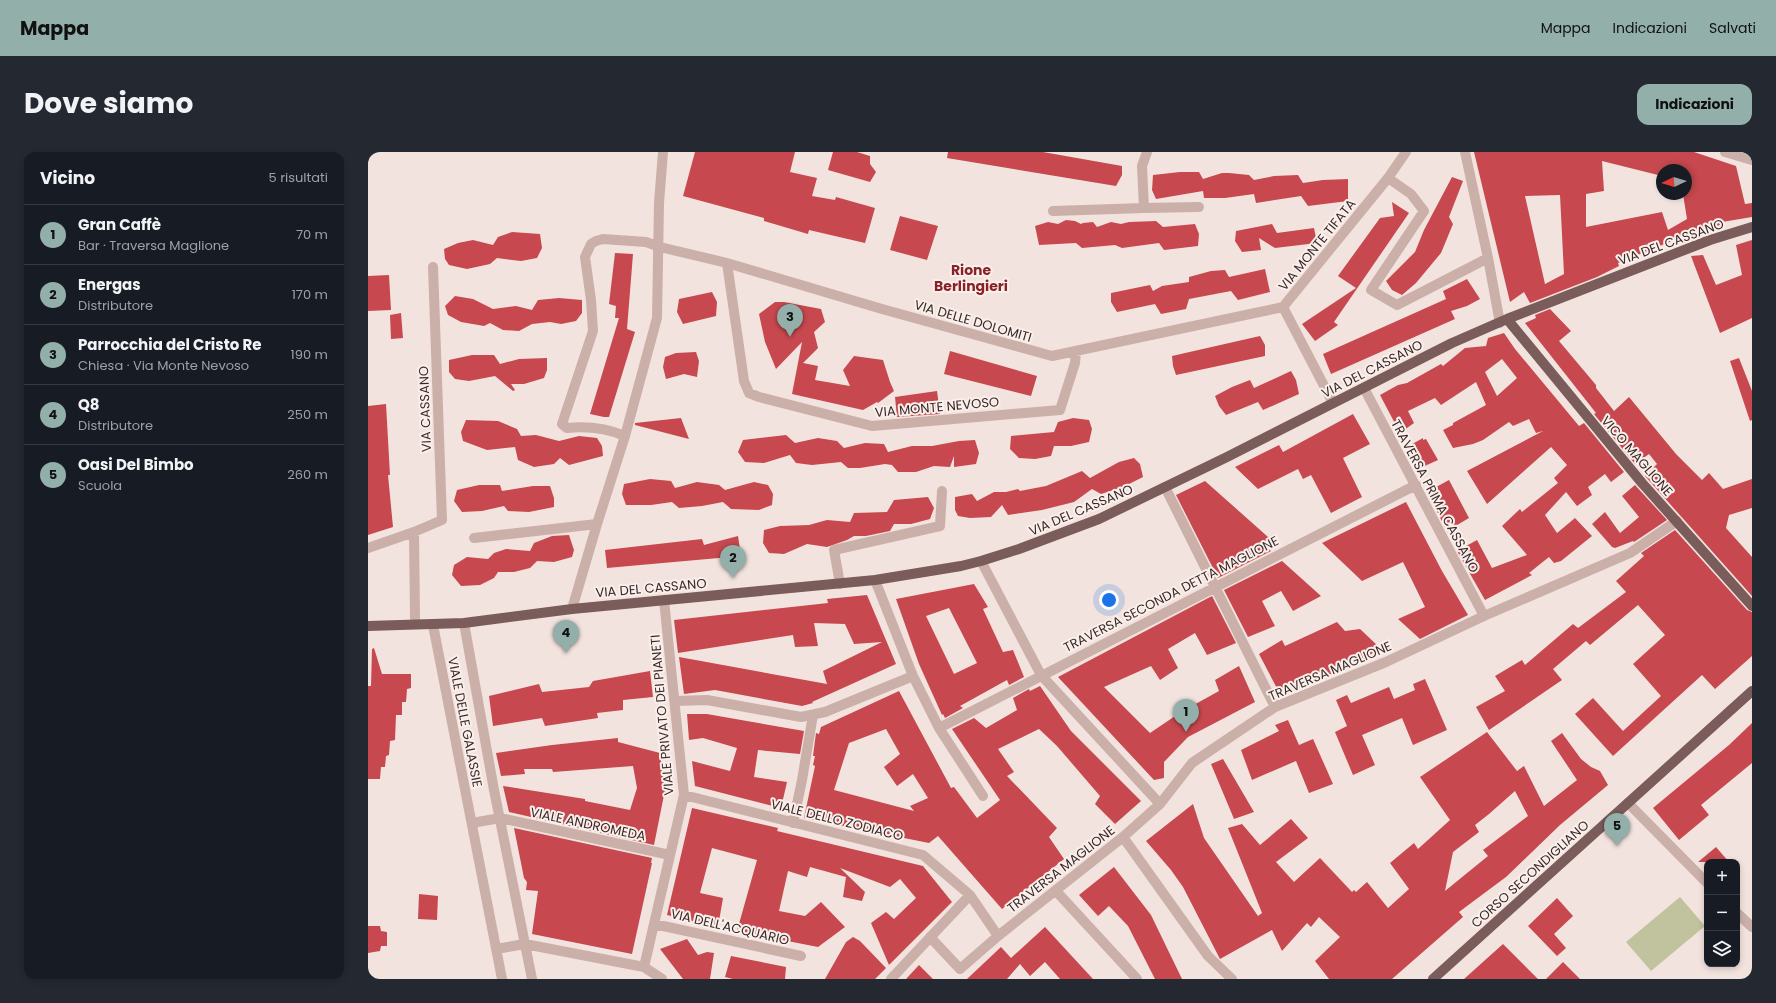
<!DOCTYPE html>
<html lang="it">
<head>
<meta charset="utf-8">
<style>
	:root { --surface:#171b24; --page:#242831; --text:#f1f3f6; --muted:#9ea1a6; --line:#363941; --accent:#92afaa }
	body { margin:0; font-family:Poppins,sans-serif; background:var(--page); color:var(--text) }
	.controls { position:absolute; right:12px; bottom:12px; display:grid; overflow:hidden; border-radius:8px; box-shadow:0 2px 6px #0003 }
	.controls button { width:36px; height:36px; display:grid; place-items:center; padding:0; border:0; border-bottom:1px solid var(--line); background:var(--surface); color:var(--text); font:20px sans-serif }
	.compass { position:absolute; left:1288px; top:12px; width:36px; height:36px; border-radius:50%; background:var(--surface); box-shadow:0 2px 6px #0003; rotate:266deg }
	.you { position:absolute; left:741px; top:448px; width:14px; height:14px; margin:-10px; border:3px solid #fff; border-radius:50%; background:#1a73e8; box-shadow:0 0 0 6px #1a73e833 }
	.badge { display:grid; place-items:center; width:26px; height:26px; border-radius:50%; background:var(--accent); color:#111; font-size:13px; font-weight:700 }
	.pin { position:absolute; translate:-50% -33px; filter:drop-shadow(0 1px 2px #0008) }
	.pin::after { content:''; position:absolute; top:21px; width:14px; height:12px; background:inherit; clip-path:polygon(0 0,100% 0,50% 100%) }
	.list { margin:0; padding:0; list-style:none }
	h2 { display:flex; justify-content:space-between; align-items:center; height:52px; margin:0; padding:0 16px; font-size:17px }
	h2 small { font-size:13px; font-weight:400; color:var(--muted) }
	.list li { display:grid; grid-template-columns:26px 1fr auto; gap:12px; align-items:center; box-sizing:border-box; height:60px; padding:0 16px; border-top:1px solid var(--line) }
	.list b { display:block; font-size:15px; white-space:nowrap }
	.list p { margin:0; font-size:13px; white-space:nowrap; color:var(--muted) }
	.list em { font-size:13px; font-style:normal; color:var(--muted) }
	.icon { flex:none; width:22px; height:22px; fill:none; stroke:currentColor; stroke-width:2; stroke-linecap:round; stroke-linejoin:round }
	.map { position:relative; flex:none; width:1384px; height:827px; overflow:hidden; border-radius:12px }
	header { display:flex; align-items:center; gap:24px; box-sizing:border-box; height:56px; padding:0 20px; background:var(--accent); color:#111 }
	header strong { font-size:19px }
	nav { display:flex; gap:22px; margin-inline-start:auto; font-size:14px }
	.intro { display:flex; align-items:center; justify-content:space-between; box-sizing:border-box; height:96px; padding:0 24px }
	h1 { margin:0; font-size:28px }
	.button { padding:10px 18px; border-radius:12px; background:var(--accent); color:#111; font-size:14px; font-weight:700 }
	main { display:flex; gap:24px; padding:0 24px }
	aside { flex:1; background:var(--surface); border-radius:12px; box-shadow:0 2px 6px #0003 }
	.map>svg:first-child { display:block }
</style>
</head>
<body>
<header>
<strong>Mappa</strong>
<nav><a>Mappa</a><a>Indicazioni</a><a>Salvati</a></nav>
</header>
<div class="intro"><h1>Dove siamo</h1><a class="button">Indicazioni</a></div>
<main>
<aside>
<h2>Vicino<small>5 risultati</small></h2>
<ul class="list">
<li><span class="badge">1</span><div><b>Gran Caffè</b><p>Bar · Traversa Maglione</p></div><em>70 m</em></li>
<li><span class="badge">2</span><div><b>Energas</b><p>Distributore</p></div><em>170 m</em></li>
<li><span class="badge">3</span><div><b>Parrocchia del Cristo Re</b><p>Chiesa · Via Monte Nevoso</p></div><em>190 m</em></li>
<li><span class="badge">4</span><div><b>Q8</b><p>Distributore</p></div><em>250 m</em></li>
<li><span class="badge">5</span><div><b>Oasi Del Bimbo</b><p>Scuola</p></div><em>260 m</em></li>
</ul>
</aside>
<div class="map">
<svg width="1384" height="827" viewBox="0 0 1384 827">
	<rect width="100%" height="100%" fill="#f3e3de"/>
	<path fill="#c1c29e" d="M1312,745L1337,774L1283,819L1258,790Z"/>
	<path fill="#c7484e" fill-rule="evenodd" d="M327,0H427L422,20L449,26L444,44L467,48L468,45L507,56L497,91L441,78L440,82L396,69V66L315,44Z
		M465,0H489L502,4V12L508,20L502,30L460,18Z
		M580,0H675L754,14V23L748,34L579,6Z
		M1106,0H1326L1368,14L1377,52L1384,51V65L1354,70L1355,72L1316,84L1250,111L1251,114L1229,125L1162,151L1156,140L1142,150ZM1234,9L1294,24V18H1318V42H1315L1319,67L1300,78L1294,60L1218,75V42L1236,39ZM1192,43L1196,122L1177,132L1157,44Z
		M812,20H831L835,27L854,21H861L881,23L886,28L906,24L930,23L935,31L955,28L980,27V49L940,54L933,44L888,51L886,42L857,46H836L835,39L788,47L784,38L785,23Z
		M1084,25L1095,29L1081,65L1085,72L1073,101L1048,131L1034,143L1024,138L1018,129L1047,100L1056,78Z
		M1024,50L1041,61L966,170L970,173L947,189L934,172L988,136L970,124L1012,66L1026,64Z
		M532,64L570,74L559,108L522,98Z
		M698,68L707,69L713,72L715,71L725,70L729,75L743,70L753,72L761,70L788,69L795,75L827,72L831,82L830,94L796,98L791,91L754,96L747,93L714,96L708,91L671,93L667,74L680,70L690,72Z
		M904,72L909,81L946,76L949,91L907,96L891,86L893,98L874,100L867,89L868,79Z
		M144,80L172,82L174,96L169,106L153,109L129,106L122,112L99,117L81,113L77,107L76,97L90,91L105,88L125,93L130,85Z
		M1384,88V166L1352,181L1323,104L1335,103L1348,133L1374,123L1368,93Z
		M247,101L265,102L259,177L267,180L241,265H236L222,262L251,166H247L248,154L241,152Z
		M897,117L902,140L870,148L863,139L821,147L818,157L793,162L787,152L749,160L743,150V141L782,133L785,139L794,134L821,130V125L843,119L857,118L861,125Z
		M21,123L23,158L0,159V124Z
		M1099,127L1112,147L1099,154L1083,159L1087,167L963,222L955,202L1078,147L1075,139Z
		M344,140L349,150L348,164L315,172L309,160L311,147Z
		M87,144L105,147L125,157L148,154L164,158L170,148L191,146L214,148V161L208,169L193,172L182,170L164,172L151,179L135,178L122,171L116,174L93,170L80,163L77,154Z
		M407,150H416L453,157L457,170L446,180L450,196L435,211L450,214L447,228L482,234L475,218L486,204L515,208L522,230L526,239L510,251L509,250L495,258L424,242L434,190L408,217L397,190L391,162Z
		M1182,157L1203,179L1191,189L1228,233V236L1246,259L1261,245L1308,302L1334,328L1341,321L1355,337L1384,327V356L1361,363L1358,376L1384,405V444L1277,324L1289,312L1281,302L1267,312L1226,262L1228,261L1157,171L1168,166L1167,163Z
		M33,161L35,186L23,187L22,163Z
		M1136,181L1147,197L1211,274L1216,271L1256,320L1243,330L1237,322L1220,335L1224,343L1209,354L1198,340L1177,363L1189,381L1207,366L1224,384L1193,409L1186,411L1181,405L1161,421L1164,423L1117,448L1089,399L1109,388L1124,416L1159,403L1134,374L1152,357L1154,360L1190,331L1186,326L1199,313L1183,295L1119,352L1099,319L1175,279L1168,281L1161,267L1145,274L1141,270L1115,288L1105,292L1085,296L1075,278L1085,273V271L1118,253L1108,230L1073,253L1067,246L1040,259L1046,271L1032,281L1012,243L1030,233L1039,231L1073,212L1075,214L1097,196L1118,194L1120,186ZM1134,207L1149,226L1129,244L1117,220Z
		M892,184L897,193V204L808,223L805,214L804,204Z
		M582,199L669,224L663,244L576,222Z
		M328,200L331,209L329,225L316,222L298,227L295,215L297,205L308,201Z
		M104,203H126L132,212L151,207L179,206V218L176,226L156,232H143L147,238L145,239L127,224L101,229L87,227L81,220V208Z
		M1371,206L1384,239V268L1382,269L1362,209Z
		M923,219L928,228L931,242L895,258L890,250L858,263L851,254L847,244L864,235L882,228L886,236Z
		M569,239L572,262L529,265L527,245Z
		M18,252L22,323H20L25,375L0,383V254Z
		M985,262L1002,292L975,306L994,345L963,361L943,323L935,327L930,317L890,337L867,315L911,293L915,300Z
		M313,266L321,287L267,273V271Z
		M705,266L721,268L724,277L721,290L703,294H686L683,304L667,307L651,306L642,297L643,284L686,280L690,270Z
		M98,268L130,269L149,277L153,284L168,283L191,289L211,284L229,286L234,294L235,304L201,313L192,306L186,312L166,315L150,308L147,295L119,298L95,289L93,280Z
		M418,283L427,291L450,286L469,289L476,296L497,291L516,292L520,300L544,294H564L591,289L607,288L611,301L608,312L586,315V304L582,315L566,314L548,320H530L524,313L517,312L492,316H480L473,310L444,313L428,311L422,303L396,311L377,310L370,300L375,288Z
		M1055,286V288L1058,287L1070,308L1050,317L1039,295Z
		M766,306L772,312L775,325L755,335L733,342L724,337L706,350L674,358L640,363L634,353L623,365L602,366L590,364L587,358V345L604,342L609,349L626,340H638L650,337L652,339L678,334L714,319L722,326L751,310Z
		M282,327L303,329L307,336L329,330L351,333L357,338L386,330L400,333L405,342L404,353L391,358L363,357L355,350L334,354L311,356L304,350L283,353H258L254,342L256,332Z
		M1081,328L1101,366L1079,379L1059,340Z
		M837,329L908,392L900,396L903,399L850,426L808,343Z
		M111,333H132L134,339L165,334H182L186,346V355L161,360L140,359L136,354L114,359L94,360L86,349L89,338Z
		M1267,333L1299,368L1266,390L1265,389L1247,396L1244,395L1224,372L1237,360L1252,381L1271,365L1254,344Z
		M560,345L566,356L562,367L543,372H526L522,379L498,384H486L479,388L459,395L439,392L416,402L401,401L395,391L396,378L412,374L441,373L459,368L482,370L486,361L519,360L526,348Z
		M1038,350L1074,419L1100,463L1052,487L1030,467L1057,455L1035,410L994,429L954,391Z
		M1307,378L1379,458L1384,460V504L1347,537L1334,523L1245,604L1207,562L1225,546L1255,579L1293,544L1265,512L1297,483L1270,453L1222,493L1218,489L1185,517L1194,528L1121,578L1108,555L1137,539L1127,524L1154,508L1157,513L1205,472L1210,476L1258,440L1248,429L1276,404L1273,401Z
		M201,383L206,398L204,405L186,410L169,409L162,416L146,420H130L126,426L112,433L93,434L84,423L86,413L99,405L120,407L126,401L138,397L162,399L166,391L184,384Z
		M370,384L373,404L239,416L237,398L334,387L336,393Z
		M914,409L953,444L925,459L913,439L894,449L907,474L880,485L856,438Z
		M606,432L620,455L615,457L635,500L645,498L656,525L641,533L639,528L592,554L595,556L577,566L575,562L574,563L551,512L528,447ZM581,456L609,511L586,522L558,464Z
		M499,443L528,512L444,550L445,551L434,554L347,538L316,542L311,505L459,532L455,519L514,490L486,492L477,472L446,471L450,494L427,495L425,483L310,501L306,468L460,451L459,447Z
		M844,444L868,491L839,503L827,481L800,497L810,516L792,528L783,514L736,535L782,581L813,560L851,539L847,528L871,514L887,550L820,585L796,610V626L786,628L690,525Z
		M969,470L977,479L992,477L1011,495L999,506L913,544L891,502L914,488L917,494Z
		M6,496L14,522H43V536L39,537L38,550H34V563H28L27,588L22,589L21,603L18,604L17,615H13L12,627H0V534H3L4,497Z
		M282,519L285,545L255,548V558L229,561L230,566L177,574L174,566L125,574L121,544L171,532L174,540L221,535L225,529Z
		M1057,527L1079,578L1045,593L1034,566L994,583L1007,613L985,623L967,580L979,574L968,548L979,543L983,551L1021,535L1026,547L1047,538L1045,532Z
		M672,534L703,579L773,649L747,672L727,652L732,644L689,594L671,577L630,597L646,620L639,624L689,676L681,685L696,707L634,757L570,684L561,691L436,666L447,614L445,613L447,604H445L448,581L451,582L453,575L531,539L583,636L586,635L609,666L632,648L584,577L606,566L618,576L649,558L645,546L661,537L662,539ZM518,577L532,602L516,615L529,634L545,622L560,646L542,654L546,659L466,638L481,591Z
		M319,562H339L436,579L432,602L390,598L386,625L419,630L413,656L327,634L324,609L362,619L369,596L335,586L321,588Z
		M920,568L931,593L945,587L965,632L941,641L928,609L884,628L873,598L911,579L907,573Z
		M1384,571V611L1333,653L1341,663L1311,688L1285,656L1361,593Z
		M1119,580L1149,619L1156,614L1176,654L1209,628L1183,589L1194,581L1213,607L1223,615L1232,619L1240,633L1192,673L1138,725L1091,760L1095,765L1024,827H961L947,809L972,785L951,765L943,775L939,771L914,799L904,778L852,807L815,735L803,718L778,689L825,652L836,686L890,764L894,761L860,676L874,672L892,693L923,667L940,686L908,710L926,730L952,706L984,740L986,738L988,740L999,730L1020,756L1041,737L1022,711L1046,691L1050,697L1082,668L1052,625ZM1147,639L1160,664L1115,698L1120,704L1077,739L1085,700L1111,680L1107,673L1121,662Z
		M250,586V590L292,601L297,638L286,693L141,660L135,634L217,647V649L262,658L269,636L265,614L185,620L184,617H156L157,622L133,624L128,601L184,593Z
		M855,607L886,660L866,667L843,612Z
		M324,656L410,676L409,679L555,714L584,750L521,813L503,771L518,760L526,767L548,746L532,727L522,735L472,716L497,740L494,749L475,745L478,725L442,715L439,725L420,719L411,759L437,764L453,750L477,775L450,795L369,779L389,708L344,696L332,741L355,746L350,775L299,763Z
		M146,676L284,706L283,711H284L264,802L164,782L170,739L158,738L159,730L156,726Z
		M1348,695L1361,710H1330Z
		M746,715L783,763L814,827H787L760,774L741,754L730,764L711,743Z
		M51,742L70,744L69,768L50,767Z
		M1189,746L1205,764L1186,782L1198,796L1189,804L1160,774Z
		M0,774H12L13,779L19,780V794H13L12,799L0,801Z
		M677,775L725,827H692L677,810L662,824L652,812L639,827H599L633,795L643,806Z
		M485,785L492,789L518,816L507,827H457L478,790Z
		M319,787L330,803L339,800L346,801L342,827H315L292,797Z
		M1135,792L1170,827H1096Z
		M363,804L418,815L417,827H365L357,825Z
		M1195,810L1212,827H1178Z
		M551,813L565,827H538Z"/>
	<g fill="none" stroke-linecap="round" stroke-linejoin="round">
		<path stroke="#cbafa9" stroke-width="10" d="M1097,0L1120,106
			M1357,0L1384,8
			M1020,26L1043,42L1056,59L1003,138L1029,153L1120,106L1132,171
			M776,56L831,55
			M685,59L776,56L774,14L779,0
			M359,111L376,229L381,241L391,245L504,274L692,258L707,211L708,200
			M915,155L1020,26L1038,0
			M915,155L965,251
			M996,236L1116,464
			M257,284C238,276 219,274 199,276L194,272L225,179L223,148L217,105L223,92L228,89L235,87L278,90L292,95L359,111L514,157L684,204L915,155
			M797,335L907,555
			M46,380L47,466
			M106,386L229,372
			M0,396L46,380L74,368L65,115
			M613,409L673,523L792,652
			M507,428L545,524L571,576L615,644
			M472,432L466,398L572,374L574,339
			M204,457L229,372L257,284L289,166L291,51L295,0
			M96,471L126,638L164,827
			M65,473L134,827
			M307,549L339,548L433,565L457,560L545,524
			M571,576L1048,333
			M316,643L555,703L602,743
			M1260,651L1339,731
			M104,671L132,666L302,703
			M425,671L434,628L445,563
			M755,685L840,804L864,827
			M688,739L769,827
			M1369,761L1384,775
			M286,772L433,804
			M630,784L755,685L792,652L824,611L907,555L1018,510L1116,464L1262,401L1309,369
			M128,797L157,792L276,815L294,827
			M276,815L316,643L296,448
			M523,827L602,743L630,784L592,817L562,785"/>
		<path stroke="#7a5c5a" stroke-width="10" d="M1139,167L1274,331L1384,454
			M0,474L96,471L204,457L507,428L593,414L613,409L651,397L731,367L859,305L1084,191L1139,167L1342,88L1384,75
			M1065,827L1384,539"/>
	</g>
	<g text-anchor="middle" dominant-baseline="central" stroke-width="4" stroke-linejoin="round" paint-order="stroke">
		<g font-size="13" fill="#392a29" stroke="#faefeb">
			<text transform="translate(1303 90) rotate(-20)">VIA DEL CASSANO</text>
			<text transform="translate(949 93) rotate(-51)">VIA MONTE TIFATA</text>
			<text transform="translate(605 169) rotate(16)">VIA DELLE DOLOMITI</text>
			<text transform="translate(1004 217) rotate(-27)">VIA DEL CASSANO</text>
			<text transform="translate(569 255) rotate(-5)">VIA MONTE NEVOSO</text>
			<text transform="translate(57 257) rotate(-92)">VIA CASSANO</text>
			<text transform="translate(1269 304) rotate(49)">VICO MAGLIONE</text>
			<text transform="translate(1067 344) rotate(62)">TRAVERSA PRIMA CASSANO</text>
			<text transform="translate(713 358) rotate(-23)">VIA DEL CASSANO</text>
			<text transform="translate(283 436) rotate(-5)">VIA DEL CASSANO</text>
			<text transform="translate(803 442) rotate(-27)">TRAVERSA SECONDA DETTA MAGLIONE</text>
			<text transform="translate(962 519) rotate(-23)">TRAVERSA MAGLIONE</text>
			<text transform="translate(294 563) rotate(-95)">VIALE PRIVATO DEI PIANETI</text>
			<text transform="translate(97 570) rotate(79)">VIALE DELLE GALASSIE</text>
			<text transform="translate(469 668) rotate(14)">VIALE DELLO ZODIACO</text>
			<text transform="translate(220 672) rotate(12)">VIALE ANDROMEDA</text>
			<text transform="translate(693 717) rotate(-38)">TRAVERSA MAGLIONE</text>
			<text transform="translate(1162 722) rotate(-42)">CORSO SECONDIGLIANO</text>
			<text transform="translate(362 775) rotate(13)">VIA DELL'ACQUARIO</text>
		</g>
		<g font-size="14" font-weight="bold" fill="#882227" stroke="#faefeb">
			<text x="603" y="118">Rione<tspan x="603" dy="16">Berlingieri</tspan></text>
		</g>
	</g>
</svg>
<div class="controls">
<button>+</button>
<button>−</button>
<button><svg class="icon" aria-label="layers" viewBox="0 0 24 24"><path d="M12 4l9 5-9 5-9-5zM3 14l9 5 9-5"/></svg></button>
</div>
<svg class="compass" viewBox="-18 -18 36 36"><path d="M0-13l5 13h-10z" fill="#e53935"/><path d="M0 13l5-13h-10z" fill="#9ea1a6"/></svg>
<div class="you"></div>
<div class="pin badge" style="left:818px;top:580px">1</div>
<div class="pin badge" style="left:365px;top:426px">2</div>
<div class="pin badge" style="left:422px;top:185px">3</div>
<div class="pin badge" style="left:198px;top:501px">4</div>
<div class="pin badge" style="left:1249px;top:694px">5</div>
</div>
</main>
</body>
</html>
